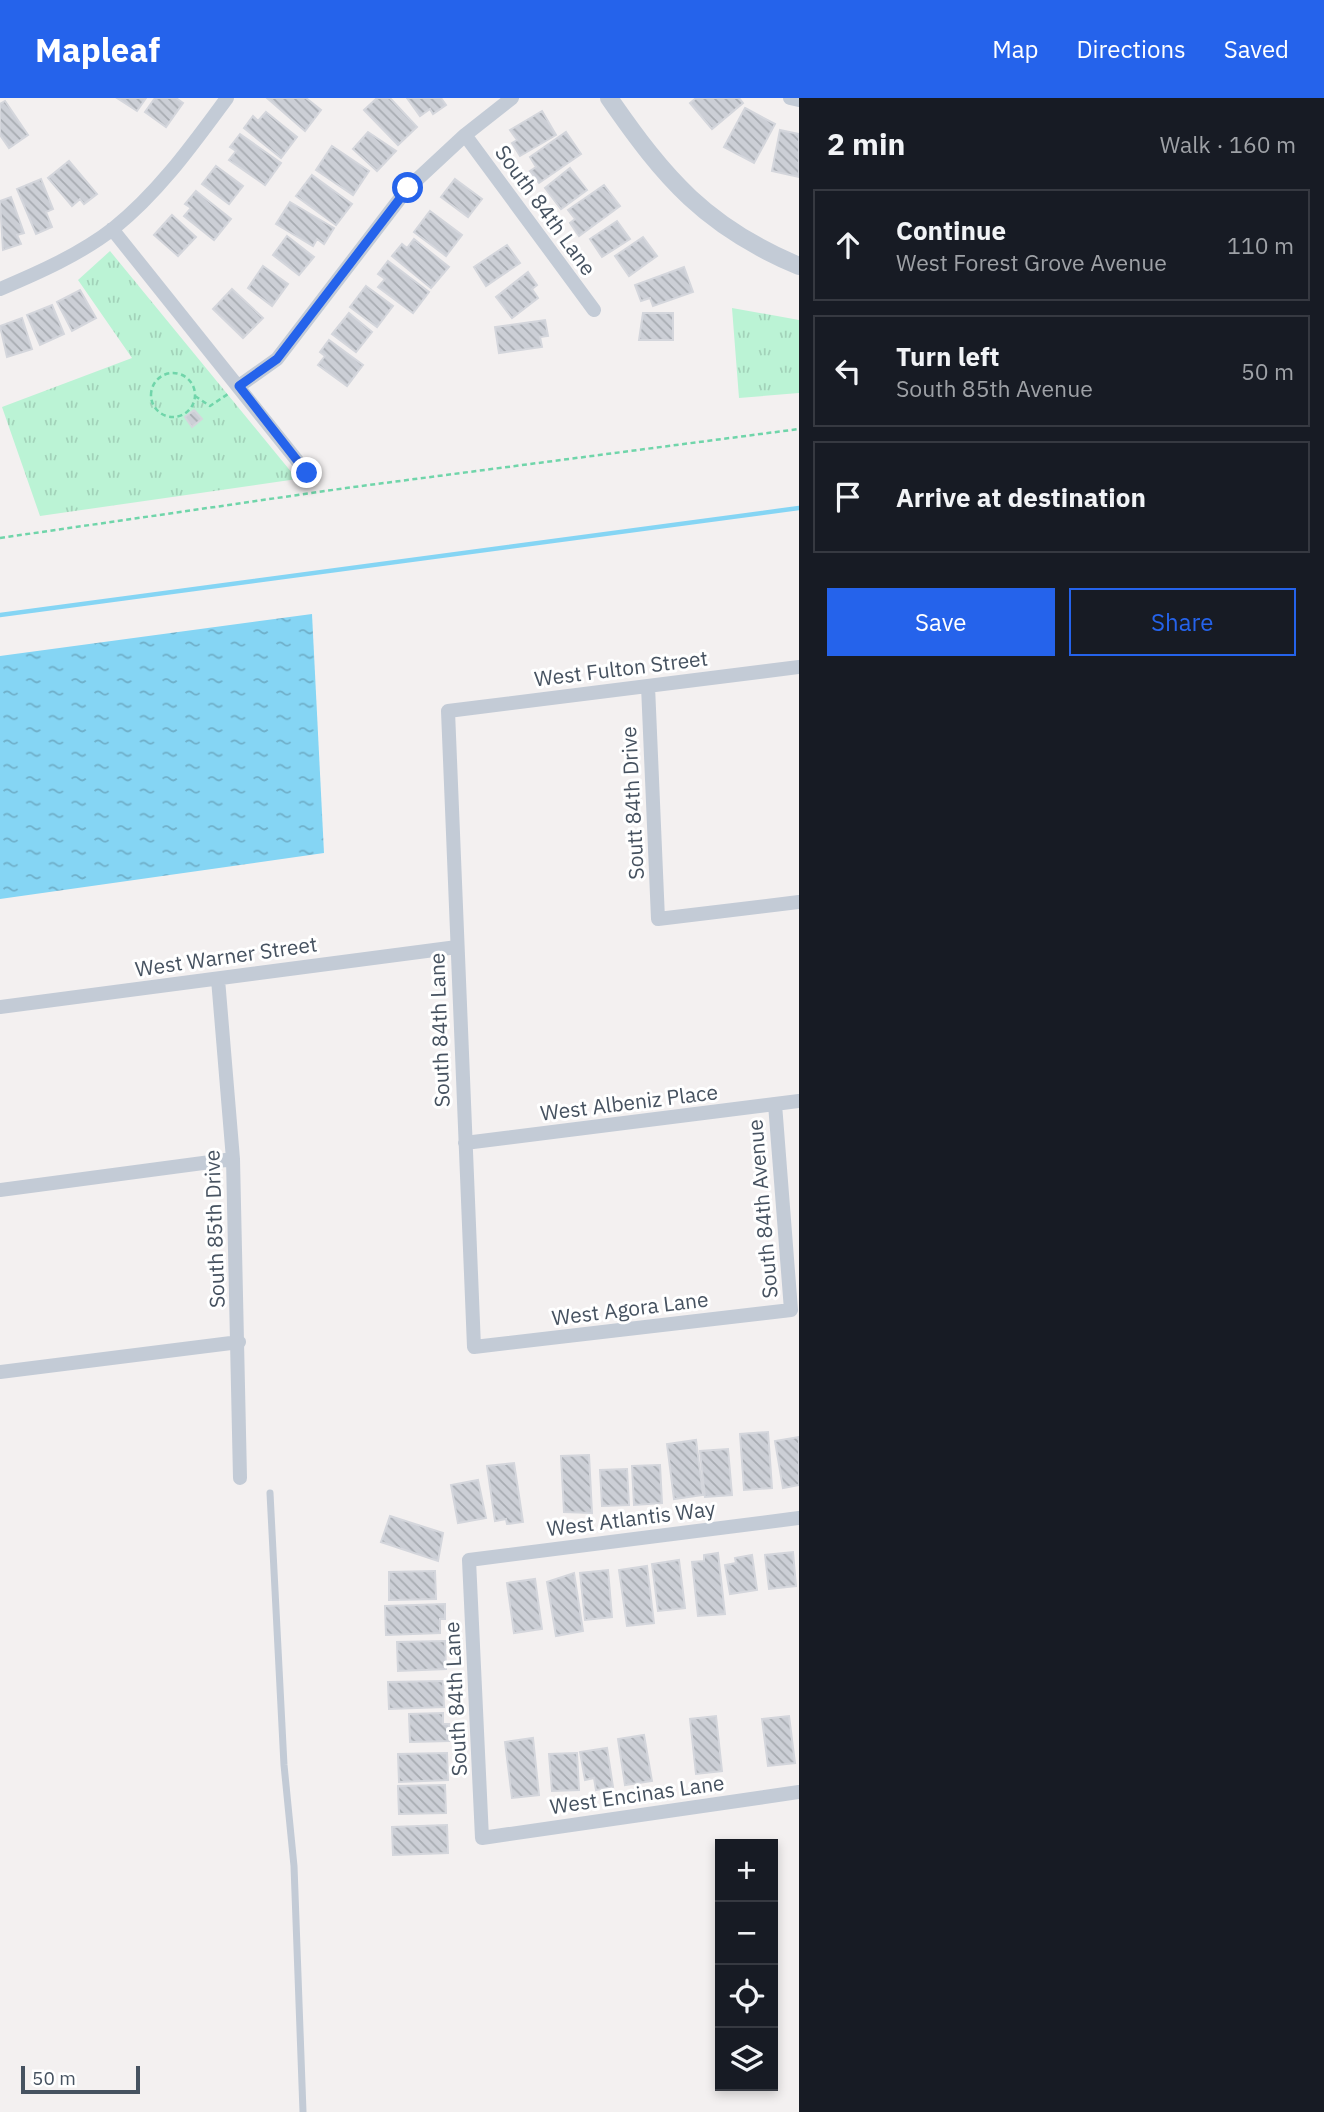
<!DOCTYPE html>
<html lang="en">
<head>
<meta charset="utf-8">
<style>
	:root { --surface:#171b24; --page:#20242c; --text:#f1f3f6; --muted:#9ea1a6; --line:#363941; --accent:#2563eb }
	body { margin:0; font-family:"IBM Plex Sans",sans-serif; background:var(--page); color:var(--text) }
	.controls { position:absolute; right:21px; bottom:21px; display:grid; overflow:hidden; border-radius:0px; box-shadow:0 4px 10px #0003 }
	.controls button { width:63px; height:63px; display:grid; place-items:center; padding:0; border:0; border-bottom:2px solid var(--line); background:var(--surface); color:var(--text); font:35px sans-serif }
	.scale { position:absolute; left:21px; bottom:18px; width:119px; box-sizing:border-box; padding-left:7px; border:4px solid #465260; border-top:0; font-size:19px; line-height:24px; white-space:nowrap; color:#465260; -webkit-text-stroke:5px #fff; paint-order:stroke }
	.stop { position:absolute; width:21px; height:21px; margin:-16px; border:5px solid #2563eb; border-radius:50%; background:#fff }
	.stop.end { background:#2563eb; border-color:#fff; box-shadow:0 2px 7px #0008 }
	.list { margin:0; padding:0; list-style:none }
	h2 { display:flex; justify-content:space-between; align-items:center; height:91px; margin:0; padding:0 28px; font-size:30px }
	h2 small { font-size:23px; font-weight:400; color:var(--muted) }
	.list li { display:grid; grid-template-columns:46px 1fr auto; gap:21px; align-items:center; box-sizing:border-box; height:112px; margin:0 14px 14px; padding:0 14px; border:2px solid var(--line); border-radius:0px }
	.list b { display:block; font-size:26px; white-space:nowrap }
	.list p { margin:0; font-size:23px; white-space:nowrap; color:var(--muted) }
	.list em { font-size:23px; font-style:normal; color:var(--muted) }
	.actions { display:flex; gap:14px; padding:21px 28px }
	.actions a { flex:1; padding:16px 0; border:2px solid var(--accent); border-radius:0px; text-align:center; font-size:24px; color:var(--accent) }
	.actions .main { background:var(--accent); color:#fff }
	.icon { flex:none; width:38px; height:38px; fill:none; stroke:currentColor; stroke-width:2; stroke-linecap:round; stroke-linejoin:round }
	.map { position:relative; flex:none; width:799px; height:2014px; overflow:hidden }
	header { display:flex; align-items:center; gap:42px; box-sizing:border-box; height:98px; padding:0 35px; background:var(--accent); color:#fff }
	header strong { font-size:33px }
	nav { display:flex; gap:38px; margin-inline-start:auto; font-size:24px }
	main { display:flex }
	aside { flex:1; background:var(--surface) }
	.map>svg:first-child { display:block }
</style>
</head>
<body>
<header>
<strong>Mapleaf</strong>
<nav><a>Map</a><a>Directions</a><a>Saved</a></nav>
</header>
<main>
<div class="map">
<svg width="799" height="2014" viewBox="0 0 799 2014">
	<defs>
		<pattern id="park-tufts" width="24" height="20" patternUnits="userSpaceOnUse" patternTransform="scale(1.75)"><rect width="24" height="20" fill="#bbf3d5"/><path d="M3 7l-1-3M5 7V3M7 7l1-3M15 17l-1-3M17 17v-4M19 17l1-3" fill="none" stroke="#a2d2b9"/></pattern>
		<pattern id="water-ripples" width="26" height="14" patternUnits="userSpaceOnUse" patternTransform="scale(1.75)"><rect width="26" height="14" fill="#85d5f4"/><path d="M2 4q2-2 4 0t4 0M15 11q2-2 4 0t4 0" fill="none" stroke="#6fafc9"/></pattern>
		<pattern id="building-back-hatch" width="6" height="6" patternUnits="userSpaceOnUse" patternTransform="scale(1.75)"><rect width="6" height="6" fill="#cccfd6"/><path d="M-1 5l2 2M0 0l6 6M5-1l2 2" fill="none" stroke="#a7abb1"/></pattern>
	</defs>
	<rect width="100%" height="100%" fill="#f3f0f0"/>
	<path fill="url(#park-tufts)" d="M110,153L297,381L40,418L2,309L132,260L78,182Z
		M732,210L799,222V295L739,300Z"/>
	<path fill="url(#water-ripples)" d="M312,516L324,755L0,801V558Z"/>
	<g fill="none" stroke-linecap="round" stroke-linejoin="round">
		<path stroke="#85d5f4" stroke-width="4.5" d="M0,517L799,410"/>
	</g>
	<path fill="url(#building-back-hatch)" stroke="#d4d6dc" stroke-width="2" d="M117,0H146L137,13Z
		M155,0H176L183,5L166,29L145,14Z
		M267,0H306L321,12L305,33Z
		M377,0H390L417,29L398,47L364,12Z
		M407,0H441L446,7L433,16L430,11L420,18Z
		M696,0H739L743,5L712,31L690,5Z
		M5,3L28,37L9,50L0,37V6Z
		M745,10L775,26L754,65L724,49Z
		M542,13L556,37L520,58L512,45L517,42L510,32Z
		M266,14L297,39L281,60L244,30L253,18L258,23Z
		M780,32L799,36V79L772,73Z
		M368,34L396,53L377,73L353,51Z
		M566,34L581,56L539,85L530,73L536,69L530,59Z
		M240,36L281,65L265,87L229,62L236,53L230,49Z
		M332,48L369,73L353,97L316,72Z
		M69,63L97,96L84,106L80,101L72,108L48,80Z
		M216,68L243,88L229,106L202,86Z
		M570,70L587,92L561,111L545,90Z
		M312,77L352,106L336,127L296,98Z
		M41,81L53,111L46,114L52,129L36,136L17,91Z
		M455,81L482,101L468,119L441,99Z
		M604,87L620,108L579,138L570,125L575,121L568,112Z
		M196,93L231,121L214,142L184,118L191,110L185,106Z
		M11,99L24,135L17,137L21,146L3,152L0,103Z
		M290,104L334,130L324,146L317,141L313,148L276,126Z
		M430,113L462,137L446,158L414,134Z
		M172,117L196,139L178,158L154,137Z
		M617,123L630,141L602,159L590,141Z
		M287,138L314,159L299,177L273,157Z
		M643,139L657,158L629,178L615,158Z
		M414,141L449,169L431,190L392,158L402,146L407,150Z
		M507,147L520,165L486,188L474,169Z
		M388,163L429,194L413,215L378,189L385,181L378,176Z
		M263,168L288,186L272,208L248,190Z
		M684,169L693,194L653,208L650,200L641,203L635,187Z
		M528,174L537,187L532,191L538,200L512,220L496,199Z
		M366,188L393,208L377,229L350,209Z
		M232,191L263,220L243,240L213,211Z
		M80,192L96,220L72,233L57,204Z
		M52,207L64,236L40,247L27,217Z
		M349,215L372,234L356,254L332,236Z
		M643,215H673V242H639Z
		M22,220L32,251L7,259L0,228Z
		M545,222L548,238L540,239L542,249L499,255L495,229Z
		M329,242L363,267L347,288L318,267L325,258L320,254Z
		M194,312L202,321L192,329L185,319Z
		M768,1334L772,1390L744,1392L740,1336Z
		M799,1339V1387L783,1390L775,1343Z
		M696,1342L703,1397L674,1401L667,1346Z
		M728,1351L732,1397L705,1399L700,1353Z
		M589,1357L592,1415L564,1414L561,1358Z
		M514,1365L523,1424L507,1426L506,1421L495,1423L487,1368Z
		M660,1367L662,1405L634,1407L632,1368Z
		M627,1371L629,1407L602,1408L600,1372Z
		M478,1382L486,1420L458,1425L451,1387Z
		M390,1418L443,1435L438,1463L381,1444Z
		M793,1454L796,1488L769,1491L765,1457Z
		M718,1455L725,1516L698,1518L692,1464L704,1463V1457Z
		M752,1457L757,1492L730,1496L725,1467L736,1465L735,1460Z
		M679,1462L685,1510L658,1513L652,1466Z
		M647,1468L654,1525L627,1528L619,1472Z
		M608,1472L612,1519L585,1522L580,1475Z
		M435,1473L436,1501L389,1502V1474Z
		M574,1475L583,1533L556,1538L547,1484Z
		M535,1481L542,1531L514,1535L507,1485Z
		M445,1506V1521H440V1535L386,1537L385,1508Z
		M445,1543L446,1571L398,1573L397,1544Z
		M443,1583L444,1609L389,1611L388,1584Z
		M443,1615V1626H449V1643L410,1644L409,1616Z
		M716,1618L722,1673L696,1676L690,1621Z
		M789,1618L795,1665L768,1668L762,1621Z
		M644,1637L652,1683L625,1687L618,1641Z
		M533,1640L539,1697L512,1700L505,1644Z
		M607,1650L613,1689L596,1692L594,1680L585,1682L580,1654Z
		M447,1655L448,1682L399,1684L398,1656Z
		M577,1655L579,1692L552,1693L549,1656Z
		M445,1687L446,1715L399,1716L398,1688Z
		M447,1727L448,1755L393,1757L392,1729Z"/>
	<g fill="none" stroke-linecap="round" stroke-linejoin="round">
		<path stroke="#70d5aa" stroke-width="2.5" stroke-dasharray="5 3.5" stroke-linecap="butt" d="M151 297a22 22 0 1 1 44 0a22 22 0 1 1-44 0Z
			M195,298L210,308L228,296
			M0,440L346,390L799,331"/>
		<path stroke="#c3cbd6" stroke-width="7" d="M270,1395L284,1667L294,1768L303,2014"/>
		<path stroke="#c3cbd6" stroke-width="14" d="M790,0L799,2
			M465,37L594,212
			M112,131L307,375
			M0,191C38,175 81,156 114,130C159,94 193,46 227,0
			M239,288L277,261L408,90L465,37L512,0
			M648,588L658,821L799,804
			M218,881L233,1061L240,1380
			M0,909L457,849
			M775,1006L791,1212L474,1249L448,613L799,569
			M465,1045L799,1003
			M0,1092L233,1061
			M0,1274L239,1244
			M799,1420L469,1462L482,1740L799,1694"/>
		<path stroke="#c3cbd6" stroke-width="18" d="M609,0C665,81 706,129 799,168"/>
	</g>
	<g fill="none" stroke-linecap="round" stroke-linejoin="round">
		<path stroke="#2563eb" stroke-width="9" d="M307,375L239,288L277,261L408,90"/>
	</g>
	<g text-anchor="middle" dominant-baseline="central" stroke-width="6" stroke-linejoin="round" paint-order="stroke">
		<g font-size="21" fill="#465260" stroke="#fff">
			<text transform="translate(546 112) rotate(54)">South 84th Lane</text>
			<text transform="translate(621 570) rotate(-7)">West Fulton Street</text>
			<text transform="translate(632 705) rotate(-93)">Soutt 84th Drive</text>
			<text transform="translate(226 858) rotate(-8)">West Warner Street</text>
			<text transform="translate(439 932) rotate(-92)">South 84th Lane</text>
			<text transform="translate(629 1004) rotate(-7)">West Albeniz Place</text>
			<text transform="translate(762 1111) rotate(-95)">South 84th Avenue</text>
			<text transform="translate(214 1131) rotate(-92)">South 85th Drive</text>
			<text transform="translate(630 1210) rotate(-7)">West Agora Lane</text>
			<text transform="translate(631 1420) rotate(-7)">West Atlantis Way</text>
			<text transform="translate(455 1601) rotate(-93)">South 84th Lane</text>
			<text transform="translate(637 1696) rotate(-8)">West Encinas Lane</text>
		</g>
	</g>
</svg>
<div class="controls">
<button>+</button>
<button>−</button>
<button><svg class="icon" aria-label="locate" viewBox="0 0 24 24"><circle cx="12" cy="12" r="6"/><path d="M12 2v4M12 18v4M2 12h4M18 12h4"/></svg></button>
<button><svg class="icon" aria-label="layers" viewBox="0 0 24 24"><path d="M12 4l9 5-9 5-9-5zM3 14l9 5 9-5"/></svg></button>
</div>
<div class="scale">50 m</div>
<div class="stop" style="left:408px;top:90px"></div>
<div class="stop end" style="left:307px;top:375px"></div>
</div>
<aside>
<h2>2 min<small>Walk · 160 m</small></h2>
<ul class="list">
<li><svg class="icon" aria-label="ahead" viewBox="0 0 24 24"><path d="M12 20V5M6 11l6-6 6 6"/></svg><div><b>Continue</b><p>West Forest Grove Avenue</p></div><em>110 m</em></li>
<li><svg class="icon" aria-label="left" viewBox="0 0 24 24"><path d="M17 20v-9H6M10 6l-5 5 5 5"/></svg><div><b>Turn left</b><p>South 85th Avenue</p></div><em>50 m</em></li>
<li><svg class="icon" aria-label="arrive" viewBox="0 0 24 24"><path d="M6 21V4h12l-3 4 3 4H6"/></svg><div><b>Arrive at destination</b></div></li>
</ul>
<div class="actions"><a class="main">Save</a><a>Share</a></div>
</aside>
</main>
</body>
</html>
